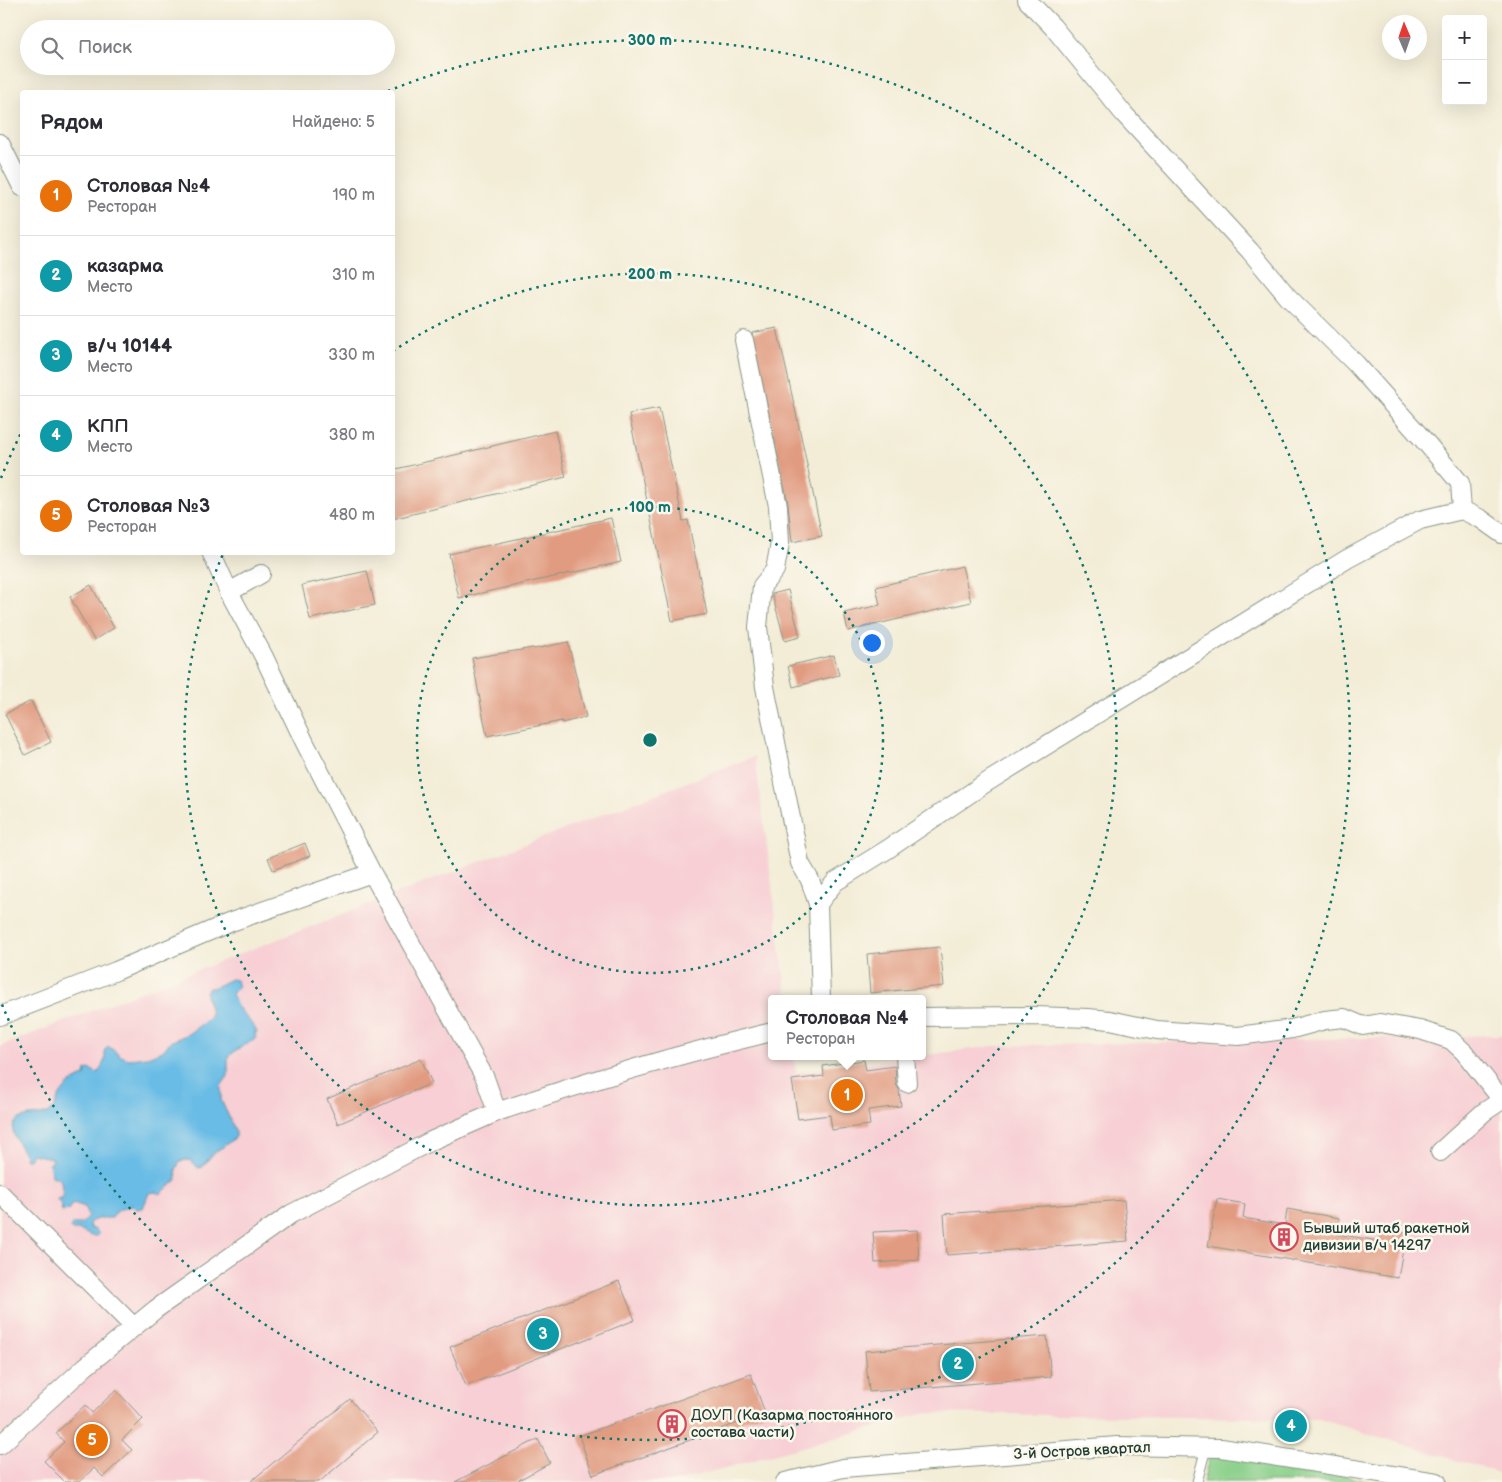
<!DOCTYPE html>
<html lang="ru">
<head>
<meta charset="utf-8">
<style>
	:root { --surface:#fff; --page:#f2f2f3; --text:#2b2b33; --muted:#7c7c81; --line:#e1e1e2; --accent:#d1495b }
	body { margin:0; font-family:"Balsamiq Sans",sans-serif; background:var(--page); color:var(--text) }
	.controls { position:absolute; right:15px; top:15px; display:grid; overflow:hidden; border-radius:5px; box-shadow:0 5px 20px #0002 }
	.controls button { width:45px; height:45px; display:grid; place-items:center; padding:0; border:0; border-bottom:1px solid var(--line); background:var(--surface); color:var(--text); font:25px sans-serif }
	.compass { position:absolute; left:1382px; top:15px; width:45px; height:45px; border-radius:50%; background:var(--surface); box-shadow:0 5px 20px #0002; rotate:358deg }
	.you { position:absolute; left:871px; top:642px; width:18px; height:18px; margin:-12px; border:4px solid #fff; border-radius:50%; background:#1a73e8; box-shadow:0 0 0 8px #1a73e833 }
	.badge { display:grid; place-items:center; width:32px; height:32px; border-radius:50%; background:var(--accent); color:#fff; font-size:16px; font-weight:700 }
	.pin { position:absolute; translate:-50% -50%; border:2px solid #fff; box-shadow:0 1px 5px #0006 }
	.popup { position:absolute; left:768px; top:995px; width:158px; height:65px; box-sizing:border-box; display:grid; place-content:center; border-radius:5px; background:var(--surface); filter:drop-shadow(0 1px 4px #0005); font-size:16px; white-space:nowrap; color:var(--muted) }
	.popup b { font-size:19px; color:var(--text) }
	.popup::after { content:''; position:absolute; left:50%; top:100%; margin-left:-10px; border:10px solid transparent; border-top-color:var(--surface) }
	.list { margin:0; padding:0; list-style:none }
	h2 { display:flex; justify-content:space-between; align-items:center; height:65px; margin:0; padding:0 20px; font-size:21px }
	h2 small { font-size:16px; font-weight:400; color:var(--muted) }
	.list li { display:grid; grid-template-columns:32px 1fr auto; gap:15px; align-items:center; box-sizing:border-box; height:80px; padding:0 20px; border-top:1px solid var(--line) }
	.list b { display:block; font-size:19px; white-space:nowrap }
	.list p { margin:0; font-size:16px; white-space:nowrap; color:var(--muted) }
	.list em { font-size:16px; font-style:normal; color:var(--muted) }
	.icon { flex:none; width:28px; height:28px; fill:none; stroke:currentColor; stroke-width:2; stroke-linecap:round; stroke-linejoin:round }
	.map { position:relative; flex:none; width:1502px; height:1482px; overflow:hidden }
	.search { position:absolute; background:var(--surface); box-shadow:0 5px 20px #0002; left:20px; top:20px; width:375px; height:55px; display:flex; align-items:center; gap:12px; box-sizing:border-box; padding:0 18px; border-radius:28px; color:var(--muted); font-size:19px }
	.panel { position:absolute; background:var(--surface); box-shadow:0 5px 20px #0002; left:20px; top:90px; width:375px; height:465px; border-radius:5px }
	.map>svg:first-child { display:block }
</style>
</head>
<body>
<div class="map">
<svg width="1502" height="1482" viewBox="0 0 1502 1482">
	<rect width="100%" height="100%" fill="#fbf7ec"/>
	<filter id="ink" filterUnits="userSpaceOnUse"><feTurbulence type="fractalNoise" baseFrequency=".02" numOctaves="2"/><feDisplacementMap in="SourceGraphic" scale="10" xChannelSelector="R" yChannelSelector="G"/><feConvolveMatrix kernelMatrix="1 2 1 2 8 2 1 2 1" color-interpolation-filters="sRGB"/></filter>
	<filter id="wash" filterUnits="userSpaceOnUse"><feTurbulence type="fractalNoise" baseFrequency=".0096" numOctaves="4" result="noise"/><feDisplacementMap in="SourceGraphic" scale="20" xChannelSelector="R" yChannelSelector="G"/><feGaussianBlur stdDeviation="1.12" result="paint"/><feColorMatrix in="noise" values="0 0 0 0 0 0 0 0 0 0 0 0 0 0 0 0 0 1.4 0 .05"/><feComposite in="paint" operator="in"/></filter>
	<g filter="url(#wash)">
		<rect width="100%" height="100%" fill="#f3edd7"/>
		<path fill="#f7cfd4" d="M755,756L787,999H772V1056H794L796,1073L993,1046L1502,1035V1474L1319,1419L926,1413L674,1482H0V1046Z"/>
		<path fill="#89cf89" stroke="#54865e" d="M1272,1456L1360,1480L1371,1482H1203L1209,1458Z"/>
		<path fill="#69bce5" stroke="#447c8c" d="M231,979L236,980L238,987L232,994L237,1006L255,1028L257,1033H254L256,1037L254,1040L236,1050L228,1058V1076L221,1086V1100L236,1132V1137L212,1155L202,1167L198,1168C192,1160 189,1158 180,1162L176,1169L177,1180L160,1194L157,1192L149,1193L143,1208L137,1209L133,1206C125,1207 115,1210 112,1218C103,1218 96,1218 89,1223L90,1228L96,1230L99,1234L97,1236H91L79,1230H72L70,1226L72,1224H81L88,1217L85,1207L73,1203L68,1210L62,1212L61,1205L57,1199L63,1197L61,1181L58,1178L51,1176C50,1172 51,1169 49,1165L53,1160L52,1158L31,1154L30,1159H26C24,1150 11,1135 13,1127C18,1111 42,1119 51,1111C55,1108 55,1105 57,1101C62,1089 73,1079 85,1076L86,1070L89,1069L98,1073L105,1060V1049L108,1046L121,1056L129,1059L147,1057L163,1051L170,1042L188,1034L210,1018C212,1006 206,1003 206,992L209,988H213Z"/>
		<g id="blocks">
			<path fill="#e19b81" d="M777,328L798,422L822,536L792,542L788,504L752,333Z
				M659,408L683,521L688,520L707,614L672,621L629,414Z
				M555,431L566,477L392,519V470Z
				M611,518L621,562L459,598L449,554Z
				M962,566L971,602L848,631L844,613L880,605L876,587Z
				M367,571L375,605L310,619L302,585Z
				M91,585L114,628L94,640L70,597Z
				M788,590L800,637L785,641L772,594Z
				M568,642L586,717L562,723V721L487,736L472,658L533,648L534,649Z
				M834,655L839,675L793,687L788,666Z
				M31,701L51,742L25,755L5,714Z
				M305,843L310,856L273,870L268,858Z
				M940,947L944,986L870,993L867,954Z
				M421,1059L432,1083L338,1124L327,1099Z
				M864,1060L866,1070L895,1066L896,1084L899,1090L901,1106L868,1110L870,1125L832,1130L830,1115L798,1119L792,1080L824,1076L823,1066Z
				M1217,1199L1245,1204L1243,1218L1285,1225L1287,1209L1339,1218L1337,1234L1379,1241L1381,1228L1406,1232L1398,1278L1208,1246Z
				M1124,1200L1128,1241L947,1255L944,1214Z
				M917,1230L919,1260L875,1263L873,1232Z
				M619,1281L635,1320L466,1386L450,1347Z
				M1047,1336L1051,1377L869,1392L865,1351Z
				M751,1374L765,1413L593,1475L579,1436Z
				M116,1390L143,1419L122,1440L132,1450L103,1477L94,1468L79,1482H65L44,1461L64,1442L56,1433L85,1405L92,1413Z
				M350,1399L378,1432L319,1482H250Z
				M1284,1417L1300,1420L1298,1435L1282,1432Z
				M538,1439L550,1463L515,1482H455Z"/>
		</g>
	</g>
	<g filter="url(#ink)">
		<use href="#blocks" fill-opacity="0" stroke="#899586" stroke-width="1"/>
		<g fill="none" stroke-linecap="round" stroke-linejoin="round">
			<defs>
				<path id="service" d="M1197,1482L1206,1448"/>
				<path id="minor" d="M1027,0L1053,27L1124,114L1250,251L1288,297L1356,364L1428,445L1460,483L1462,510
					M0,143L22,187
					M744,340L778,506L780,543L775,570L762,586L758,627L765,687L800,863L810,880L818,904L821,999
					M211,552L229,592L261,574
					M229,592L264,657L305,743L372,873L485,1078L497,1112C588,1081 679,1054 772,1032
					M818,904L835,882L888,849L984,784L1347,559L1420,520L1462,510L1481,519L1502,534
					M0,1016L116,971L231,922L372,873
					M922,1017L1036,1016L1088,1018L1110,1020L1157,1030L1238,1036L1292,1029L1325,1020L1344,1018L1363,1026L1380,1023L1420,1030L1451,1040L1464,1052L1502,1100
					M905,1056L907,1083
					M1440,1152L1484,1112L1502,1100
					M0,1193L134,1327
					M0,1445L85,1367L156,1309L291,1214L431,1141L497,1112
					M785,1482L843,1468L1117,1446L1221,1448L1437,1482"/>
			</defs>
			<use href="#service" stroke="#899586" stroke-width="11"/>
			<use href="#minor" stroke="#899586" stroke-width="20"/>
			<use href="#service" stroke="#fff" stroke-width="9"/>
			<use href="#minor" stroke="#fff" stroke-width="18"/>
		</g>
	</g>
	<g fill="none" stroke="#0f766e" stroke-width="2.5" stroke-dasharray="2.5 5">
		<circle cx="650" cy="740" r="233"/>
		<path d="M393 351A466 466 0 1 1 223 554"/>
		<path d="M1 478A700 700 0 0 1 21 433M388 91A700 700 0 1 1 1 1002"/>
	</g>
	<defs>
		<symbol id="building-ring" viewBox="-11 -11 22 22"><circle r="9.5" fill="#fbf7ec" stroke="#d1495b" stroke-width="1.5"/><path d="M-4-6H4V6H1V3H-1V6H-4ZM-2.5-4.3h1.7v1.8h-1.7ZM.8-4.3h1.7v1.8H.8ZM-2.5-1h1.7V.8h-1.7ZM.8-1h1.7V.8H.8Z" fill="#d1495b"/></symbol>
	</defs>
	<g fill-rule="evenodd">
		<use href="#building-ring" x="1268" y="1221" width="32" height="32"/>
		<use href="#building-ring" x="656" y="1408" width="32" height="32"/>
	</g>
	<g text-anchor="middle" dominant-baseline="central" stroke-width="5" stroke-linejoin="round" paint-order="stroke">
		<g font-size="15" fill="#1f3d34" stroke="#fbf7ec" text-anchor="start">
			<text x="1303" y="1228">Бывший штаб ракетной<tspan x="1303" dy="17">дивизии в/ч 14297</tspan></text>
			<text x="691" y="1415">ДОУП (Казарма постоянного<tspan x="691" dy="17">состава части)</tspan></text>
		</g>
		<g font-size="15" fill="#1f3d34" stroke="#fbf7ec">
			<text transform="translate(1082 1451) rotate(-3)">3-й Остров квартал</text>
		</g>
	</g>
	<circle cx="650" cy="740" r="8" fill="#0f766e" stroke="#fbf7ec" stroke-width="2.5"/>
	<g font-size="15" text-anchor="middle" font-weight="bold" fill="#0f766e" stroke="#fbf7ec" stroke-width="5" stroke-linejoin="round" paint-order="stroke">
		<text x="650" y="45">300 m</text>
		<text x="650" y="279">200 m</text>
		<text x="650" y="512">100 m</text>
	</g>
</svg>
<div class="controls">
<button>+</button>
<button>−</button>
</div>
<svg class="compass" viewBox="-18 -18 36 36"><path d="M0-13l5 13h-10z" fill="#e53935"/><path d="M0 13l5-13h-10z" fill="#7c7c81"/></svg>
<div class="you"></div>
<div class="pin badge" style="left:847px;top:1095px;background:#e8710a">1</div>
<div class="popup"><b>Столовая №4</b>Ресторан</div>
<div class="pin badge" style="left:958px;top:1364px;background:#0f9aa8">2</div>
<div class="pin badge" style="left:543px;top:1334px;background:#0f9aa8">3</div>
<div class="pin badge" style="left:1291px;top:1426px;background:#0f9aa8">4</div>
<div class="pin badge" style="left:92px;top:1440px;background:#e8710a">5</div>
<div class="search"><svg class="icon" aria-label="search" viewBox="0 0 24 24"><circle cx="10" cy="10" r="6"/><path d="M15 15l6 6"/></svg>Поиск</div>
<section class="panel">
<h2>Рядом<small>Найдено: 5</small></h2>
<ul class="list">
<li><span class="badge" style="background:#e8710a">1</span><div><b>Столовая №4</b><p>Ресторан</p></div><em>190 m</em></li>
<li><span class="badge" style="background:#0f9aa8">2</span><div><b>казарма</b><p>Место</p></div><em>310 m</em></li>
<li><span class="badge" style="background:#0f9aa8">3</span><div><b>в/ч 10144</b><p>Место</p></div><em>330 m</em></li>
<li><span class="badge" style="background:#0f9aa8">4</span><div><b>КПП</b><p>Место</p></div><em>380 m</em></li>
<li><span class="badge" style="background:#e8710a">5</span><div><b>Столовая №3</b><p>Ресторан</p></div><em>480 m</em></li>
</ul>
</section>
</div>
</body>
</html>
